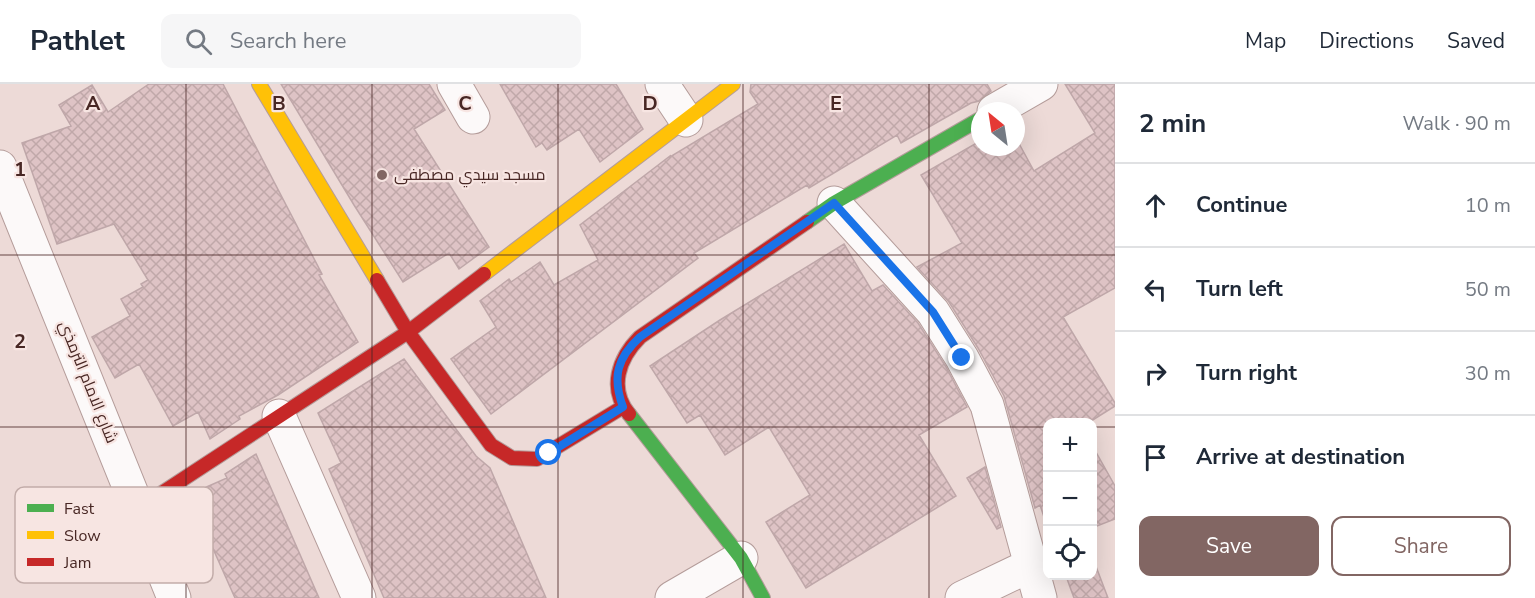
<!DOCTYPE html>
<html lang="en">
<head>
<meta charset="utf-8">
<style>
	:root { --surface:#fff; --page:#f6f6f7; --text:#1f2937; --muted:#747a83; --line:#e0e1e3; --accent:#826663 }
	body { margin:0; font-family:"Nunito Sans",Cairo,sans-serif; background:var(--page); color:var(--text) }
	.controls { position:absolute; right:18px; bottom:18px; display:grid; overflow:hidden; border-radius:12px; box-shadow:0 6px 24px #0002 }
	.controls button { width:54px; height:54px; display:grid; place-items:center; padding:0; border:0; border-bottom:2px solid var(--line); background:var(--surface); color:var(--text); font:30px sans-serif }
	.compass { position:absolute; left:971px; top:18px; width:54px; height:54px; border-radius:50%; background:var(--surface); box-shadow:0 6px 24px #0002; rotate:330deg }
	.stop { position:absolute; width:18px; height:18px; margin:-14px; border:4px solid #1a73e8; border-radius:50%; background:#fff }
	.stop.end { background:#1a73e8; border-color:#fff; box-shadow:0 2px 6px #0008 }
	.list { margin:0; padding:0; list-style:none }
	h2 { display:flex; justify-content:space-between; align-items:center; height:78px; margin:0; padding:0 24px; font-size:26px }
	h2 small { font-size:20px; font-weight:400; color:var(--muted) }
	.list li { display:grid; grid-template-columns:39px 1fr auto; gap:18px; align-items:center; box-sizing:border-box; height:84px; padding:0 24px; border-top:2px solid var(--line) }
	.list b { display:block; font-size:22px; white-space:nowrap }
	.list em { font-size:20px; font-style:normal; color:var(--muted) }
	.actions { display:flex; gap:12px; padding:18px 24px }
	.actions a { flex:1; padding:14px 0; border:2px solid var(--accent); border-radius:12px; text-align:center; font-size:21px; color:var(--accent) }
	.actions .main { background:var(--accent); color:#fff }
	.icon { flex:none; width:33px; height:33px; fill:none; stroke:currentColor; stroke-width:2; stroke-linecap:round; stroke-linejoin:round }
	.map { position:relative; flex:none; width:1115px; height:514px; overflow:hidden }
	header { display:flex; align-items:center; gap:36px; box-sizing:border-box; height:84px; padding:0 30px; background:var(--surface); border-bottom:2px solid var(--line) }
	header strong { font-size:28px }
	nav { display:flex; gap:33px; margin-inline-start:auto; font-size:21px }
	.search { width:420px; height:54px; background:var(--page); display:flex; align-items:center; gap:15px; box-sizing:border-box; padding:0 21px; border-radius:12px; color:var(--muted); font-size:22px }
	main { display:flex }
	aside { flex:1; background:var(--surface) }
	.map>svg:first-child { display:block }
</style>
</head>
<body>
<header>
<strong>Pathlet</strong>
<div class="search"><svg class="icon" aria-label="search" viewBox="0 0 24 24"><circle cx="10" cy="10" r="6"/><path d="M15 15l6 6"/></svg>Search here</div>
<nav><a>Map</a><a>Directions</a><a>Saved</a></nav>
</header>
<main>
<div class="map">
<svg width="1115" height="514" viewBox="0 0 1115 514">
	<defs>
		<pattern id="building-cross-hatch" width="8" height="8" patternUnits="userSpaceOnUse" patternTransform="scale(1.5)"><rect width="8" height="8" fill="#dec3c5"/><path d="M0 0l8 8M0 8l8-8" fill="none" stroke="#c0a8a9"/></pattern>
	</defs>
	<rect width="100%" height="100%" fill="#eddad7"/>
	<path fill="url(#building-cross-hatch)" stroke="#bfa7a9" stroke-width="1.5" d="M149,0H223L322,190L319,191L358,258L278,311L239,332L240,335L210,355L198,328L173,342L139,280L115,294L92,253L130,232L121,215L143,203L141,200L148,196L114,140L57,160L22,59L71,42L59,21L92,1L108,28Z
		M281,0H429L445,26L414,45L489,163L459,185L449,169L403,198L354,121Z
		M500,0H616L643,45L600,78L579,45L547,66L542,59L536,63Z
		M751,0H987L991,7L979,17L971,19L901,59L897,51L809,104L807,101L694,169L698,174L491,330L451,275L496,243L480,217L509,195L511,198L540,178L554,201L598,176L580,141L670,72V73L758,20L750,8Z
		M1065,0H1115V204L1063,233L1115,319V322L1088,339H1047V442L1040,421L1035,424L1004,312L978,264L949,218L917,183L962,159L921,91L980,57V63H1016V54L1034,87L1095,49Z
		M844,160L872,207L883,201L918,239L946,283L967,323L919,351L956,412L806,504L766,438L810,411L769,343L725,371L700,331L687,339L650,282L720,236Z
		M404,275L476,372L490,384L546,514H384L329,385L341,379L318,329Z
		M1092,361L1115,402V435L1092,444Z
		M256,370L319,514H235L190,413L202,405L227,394L225,390Z
		M985,383L1001,443L997,445L967,394Z
		M1092,472L1108,514H1074L1066,492H1092Z"/>
	<g fill="none" stroke-linecap="round" stroke-linejoin="round">
		<defs>
			<path id="street" d="M454,0L473,33
				M662,0L686,36
				M994,27L1041,0
				M0,83L174,514
				M834,119L933,228L962,274L987,321L1040,514
				M279,332L359,514
				M672,514L741,474
				M962,514L1031,481"/>
			<path id="fast" d="M807,138L834,119L980,35
				M629,330L741,474L763,514"/>
			<path id="slow" d="M259,0L377,196
				M484,190L733,0"/>
			<path id="jam" d="M377,196L408,248L491,361L512,374L537,375L623,323
				M629,330C608,304 619,274 640,253L807,138
				M139,424L408,248L484,190"/>
		</defs>
		<use href="#street" stroke="#b49c9a" stroke-width="35"/>
		<use href="#fast" stroke="#b49c9a" stroke-width="16"/>
		<use href="#slow" stroke="#b49c9a" stroke-width="16"/>
		<use href="#jam" stroke="#b49c9a" stroke-width="16"/>
		<use href="#street" stroke="#fcf9f9" stroke-width="33"/>
		<use href="#fast" stroke="#4caf50" stroke-width="14"/>
		<use href="#slow" stroke="#ffc107" stroke-width="14"/>
		<use href="#jam" stroke="#c62828" stroke-width="14"/>
	</g>
	<g fill="none" stroke-linecap="round" stroke-linejoin="round">
		<path stroke="#1a73e8" stroke-width="8" d="M549,369L623,323C612,293 617,274 640,253L834,119L933,228L962,274"/>
	</g>
	<path fill="none" stroke="#482724" stroke-width="1.5" stroke-opacity="0.55" d="M186,0V514M372,0V514M558,0V514M743,0V514M929,0V514M0,171H1115M0,343H1048M1092,343H1115"/>
	<circle fill="#826663" stroke="#f7e5e2" stroke-width="2" cx="382" cy="91" r="6"/>
	<g text-anchor="middle" dominant-baseline="central" stroke-width="4.5" stroke-linejoin="round" paint-order="stroke">
		<g font-size="16" fill="#482724" stroke="#f7e5e2" text-anchor="start">
			<text x="394" y="91">مسجد سيدي مصطفى</text>
		</g>
		<g font-size="16" fill="#482724" stroke="#f7e5e2">
			<text transform="translate(88 298) rotate(68)">شارع الامام الترمذي</text>
		</g>
	</g>
	<rect x="15" y="403" width="198" height="96" rx="9" fill="#f7e5e2" stroke="#c2aca9" stroke-width="1.5"/>
	<rect x="27" y="420" width="27" height="8" fill="#4caf50"/>
	<rect x="27" y="447" width="27" height="8" fill="#ffc107"/>
	<rect x="27" y="474" width="27" height="8" fill="#c62828"/>
	<g font-size="16" fill="#482724">
		<text x="64" y="430">Fast</text>
		<text x="64" y="457">Slow</text>
		<text x="64" y="484">Jam</text>
	</g>
	<g font-size="20" text-anchor="middle" font-weight="bold" fill="#482724" stroke="#f7e5e2" stroke-width="4.5" stroke-linejoin="round" paint-order="stroke">
		<text x="93" y="26">A</text>
		<text x="279" y="26">B</text>
		<text x="465" y="26">C</text>
		<text x="650" y="26">D</text>
		<text x="836" y="26">E</text>
		<text x="20" y="92">1</text>
		<text x="20" y="264">2</text>
	</g>
</svg>
<div class="controls">
<button>+</button>
<button>−</button>
<button><svg class="icon" aria-label="locate" viewBox="0 0 24 24"><circle cx="12" cy="12" r="6"/><path d="M12 2v4M12 18v4M2 12h4M18 12h4"/></svg></button>
</div>
<svg class="compass" viewBox="-18 -18 36 36"><path d="M0-13l5 13h-10z" fill="#e53935"/><path d="M0 13l5-13h-10z" fill="#747a83"/></svg>
<div class="stop" style="left:549px;top:369px"></div>
<div class="stop end" style="left:962px;top:274px"></div>
</div>
<aside>
<h2>2 min<small>Walk · 90 m</small></h2>
<ul class="list">
<li><svg class="icon" aria-label="ahead" viewBox="0 0 24 24"><path d="M12 20V5M6 11l6-6 6 6"/></svg><div><b>Continue</b></div><em>10 m</em></li>
<li><svg class="icon" aria-label="left" viewBox="0 0 24 24"><path d="M17 20v-9H6M10 6l-5 5 5 5"/></svg><div><b>Turn left</b></div><em>50 m</em></li>
<li><svg class="icon" aria-label="right" viewBox="0 0 24 24"><path d="M7 20v-9h11M14 6l5 5-5 5"/></svg><div><b>Turn right</b></div><em>30 m</em></li>
<li><svg class="icon" aria-label="arrive" viewBox="0 0 24 24"><path d="M6 21V4h12l-3 4 3 4H6"/></svg><div><b>Arrive at destination</b></div></li>
</ul>
<div class="actions"><a class="main">Save</a><a>Share</a></div>
</aside>
</main>
</body>
</html>
